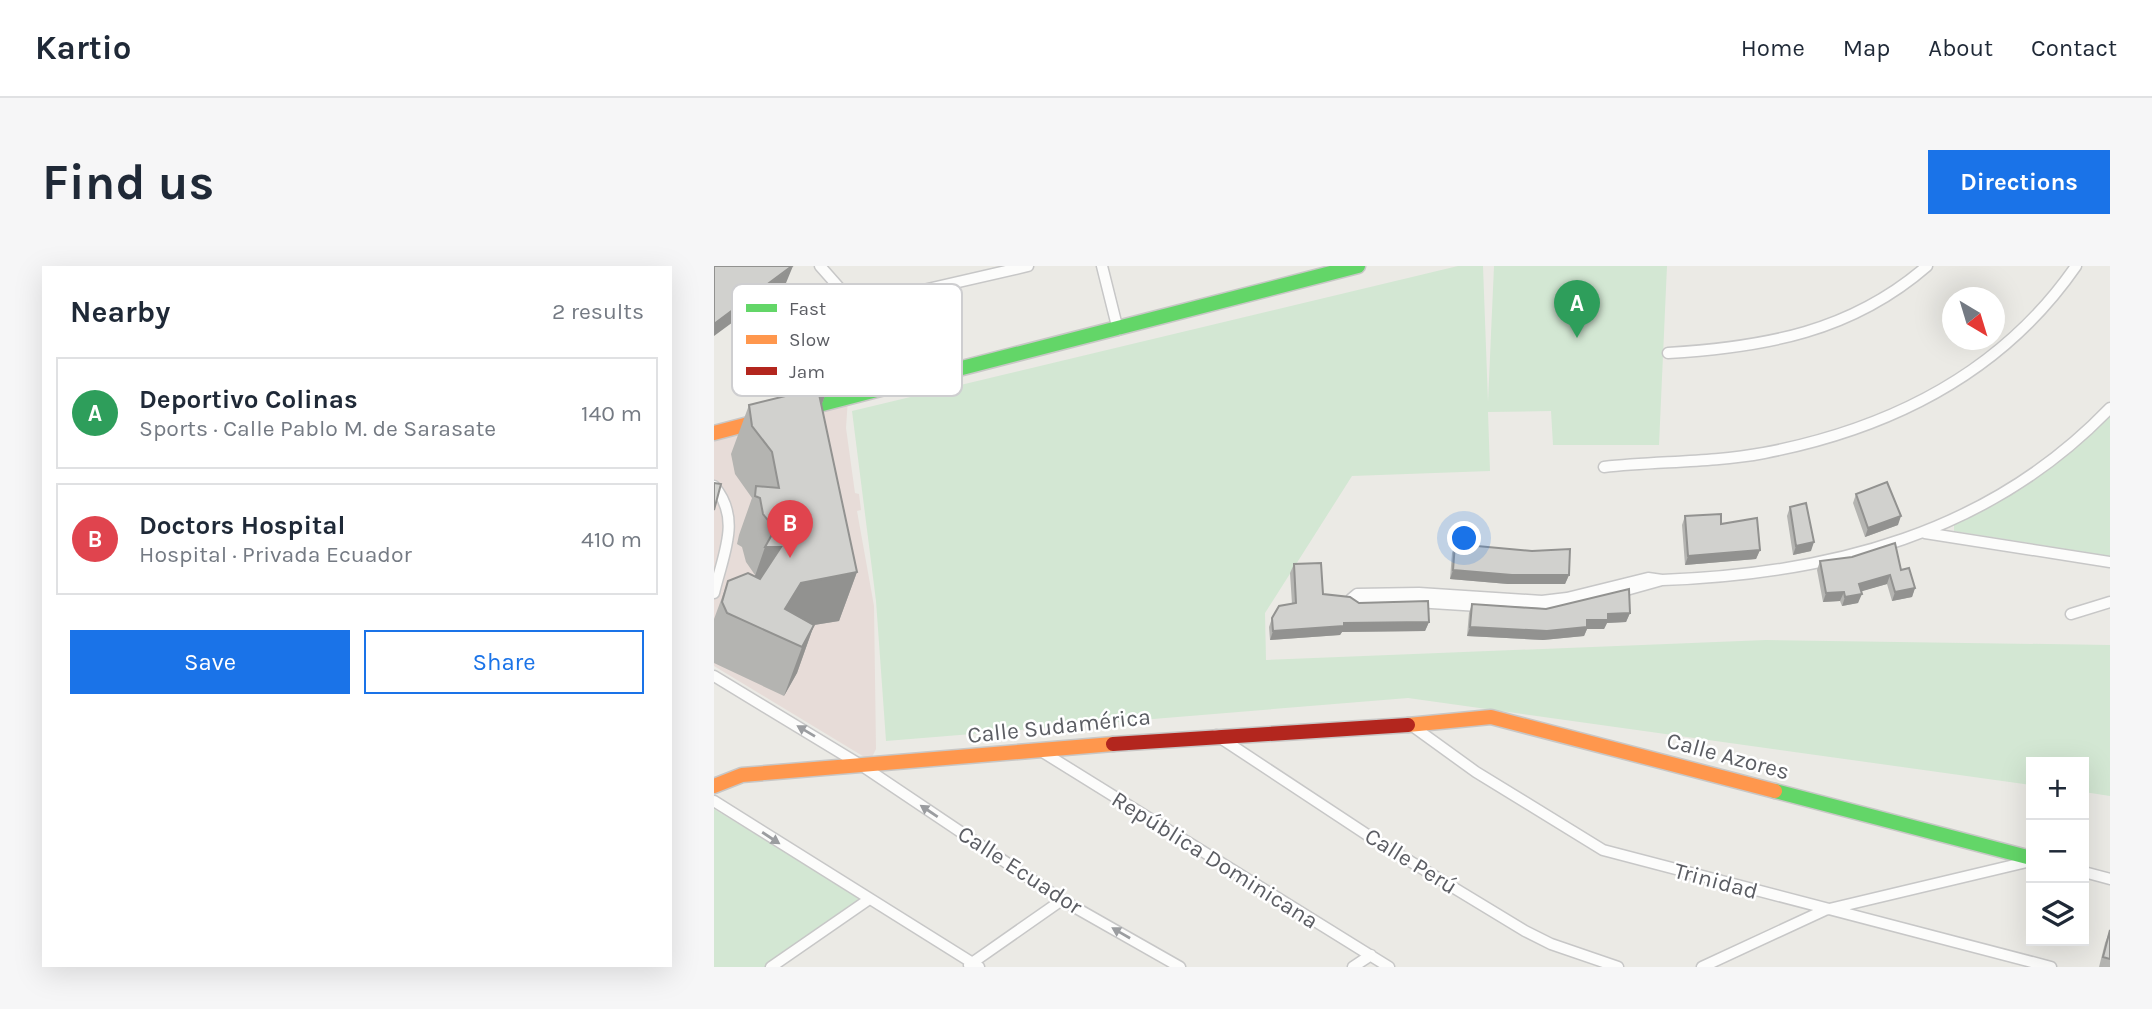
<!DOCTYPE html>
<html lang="en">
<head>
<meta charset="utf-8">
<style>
	:root { --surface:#fff; --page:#f6f6f7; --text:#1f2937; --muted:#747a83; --line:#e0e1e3; --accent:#1a73e8 }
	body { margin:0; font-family:Karla,sans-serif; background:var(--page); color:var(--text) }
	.controls { position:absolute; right:21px; bottom:21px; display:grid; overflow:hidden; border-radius:0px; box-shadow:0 7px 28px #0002 }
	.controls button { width:63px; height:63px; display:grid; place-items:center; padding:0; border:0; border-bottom:2px solid var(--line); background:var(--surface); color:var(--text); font:35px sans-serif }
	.compass { position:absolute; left:1228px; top:21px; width:63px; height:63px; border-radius:50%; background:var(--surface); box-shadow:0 7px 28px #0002; rotate:142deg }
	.you { position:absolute; left:751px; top:273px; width:24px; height:24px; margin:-18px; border:5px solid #fff; border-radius:50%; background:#1a73e8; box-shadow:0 0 0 10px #1a73e833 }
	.badge { display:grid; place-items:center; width:46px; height:46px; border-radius:50%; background:var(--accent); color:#fff; font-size:23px; font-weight:700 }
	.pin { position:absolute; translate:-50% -58px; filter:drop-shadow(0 2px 4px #0008) }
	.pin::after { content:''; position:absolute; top:37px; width:24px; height:21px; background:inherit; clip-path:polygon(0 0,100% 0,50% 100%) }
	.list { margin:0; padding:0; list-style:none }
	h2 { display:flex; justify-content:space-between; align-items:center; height:91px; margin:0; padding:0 28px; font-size:30px }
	h2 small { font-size:23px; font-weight:400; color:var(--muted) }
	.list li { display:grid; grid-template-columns:46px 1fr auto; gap:21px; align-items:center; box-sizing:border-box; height:112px; margin:0 14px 14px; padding:0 14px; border:2px solid var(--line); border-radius:0px }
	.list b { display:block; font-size:26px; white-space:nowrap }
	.list p { margin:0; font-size:23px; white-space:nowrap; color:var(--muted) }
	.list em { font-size:23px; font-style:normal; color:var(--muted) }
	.actions { display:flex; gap:14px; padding:21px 28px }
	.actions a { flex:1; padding:16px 0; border:2px solid var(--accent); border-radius:0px; text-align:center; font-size:24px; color:var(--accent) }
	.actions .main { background:var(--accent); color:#fff }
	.icon { flex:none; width:38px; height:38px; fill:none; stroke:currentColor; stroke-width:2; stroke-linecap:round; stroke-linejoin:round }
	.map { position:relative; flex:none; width:1396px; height:701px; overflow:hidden; border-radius:0px }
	header { display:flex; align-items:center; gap:42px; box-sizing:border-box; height:98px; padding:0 35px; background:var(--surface); border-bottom:2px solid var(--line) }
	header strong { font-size:33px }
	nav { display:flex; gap:38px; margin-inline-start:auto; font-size:24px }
	.intro { display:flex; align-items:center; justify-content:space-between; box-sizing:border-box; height:168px; padding:0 42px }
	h1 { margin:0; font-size:49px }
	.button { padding:18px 32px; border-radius:0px; background:var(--accent); color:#fff; font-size:24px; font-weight:700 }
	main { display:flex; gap:42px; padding:0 42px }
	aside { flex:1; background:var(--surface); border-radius:0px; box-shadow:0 7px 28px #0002 }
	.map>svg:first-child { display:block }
</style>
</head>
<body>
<header>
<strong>Kartio</strong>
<nav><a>Home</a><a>Map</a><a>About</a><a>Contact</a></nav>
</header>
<div class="intro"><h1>Find us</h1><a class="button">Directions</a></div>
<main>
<aside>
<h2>Nearby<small>2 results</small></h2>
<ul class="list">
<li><span class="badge" style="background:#2e9e5b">A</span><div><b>Deportivo Colinas</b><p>Sports · Calle Pablo M. de Sarasate</p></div><em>140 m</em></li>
<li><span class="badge" style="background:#e0444e">B</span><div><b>Doctors Hospital</b><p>Hospital · Privada Ecuador</p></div><em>410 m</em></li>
</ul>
<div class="actions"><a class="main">Save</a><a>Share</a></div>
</aside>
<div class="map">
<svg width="1396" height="701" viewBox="0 0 1396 701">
	<rect width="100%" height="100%" fill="#ebeae5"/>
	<path fill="#e7dcd8" d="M134,132L132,162L141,227L145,228L147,244L143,245L160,340L162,483L158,491L152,492L0,400V172Z"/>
	<path fill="#d3e7d3" d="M744,0H769L774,136L780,0H953L945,179H839L837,145L774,146L776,205L638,210L551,347L552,394L1052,374L1396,379V530L1370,526V496H1317V519L694,432L172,475L162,335L138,145Z
		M1396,148V290L1240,265V258L1309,219Z
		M0,543L140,628L144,633L140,639L51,701H0Z"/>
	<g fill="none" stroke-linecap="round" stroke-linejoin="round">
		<defs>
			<path id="street" d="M106,0L129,26L157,36L314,0
				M388,0L404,64
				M954,87C1051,81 1137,66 1213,0
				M890,201C943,195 997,197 1050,187C1175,163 1288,107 1362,0
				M0,220C28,253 9,288 0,327
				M1211,267L1396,296
				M934,312L948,314L855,340L828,344L702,336L642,338L637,333L643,328L705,327L828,335L853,332Z
				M948,314C1116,308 1275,268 1396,142
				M1357,348L1396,336
				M0,410L150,501L348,634L466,701
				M697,459L762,506L889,584L1337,701
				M502,469L661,574L811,665L837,678L904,701
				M327,485L675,701
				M0,535L265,701
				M1370,606L1396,613
				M255,699L348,634
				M57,701L154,634
				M639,701L657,689
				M988,701L1111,644L1317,595"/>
			<path id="fast" d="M89,143L644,0
				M1061,525L1317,592"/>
			<path id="slow" d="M0,167L46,155
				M694,459L777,451L1061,525
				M0,520L28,509L399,478"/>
			<path id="jam" d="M399,478L694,459"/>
		</defs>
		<use href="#street" stroke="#c7c7c7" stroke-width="13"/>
		<use href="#fast" stroke="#c8c7c6" stroke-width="17"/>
		<use href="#slow" stroke="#c8c7c6" stroke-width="17"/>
		<use href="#jam" stroke="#c8c7c6" stroke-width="17"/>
		<use href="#street" stroke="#fcfcfb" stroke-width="10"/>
		<use href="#fast" stroke="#63d668" stroke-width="14"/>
		<use href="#slow" stroke="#ff974d" stroke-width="14"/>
		<use href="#jam" stroke="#b3261e" stroke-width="14"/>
	</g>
	<path fill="#b4b4b1" d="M89,113L112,127L107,140L143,306L125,355L100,359L83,407L70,430L0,397V353L14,315L41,310V309L32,296L28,281L23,278L25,269L38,232L21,208L17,188L35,139L84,127Z
		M1142,228L1184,259L1151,271L1139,237Z
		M1076,241L1097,285L1079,289L1073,250Z
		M971,250L1007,258L1046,284L1042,293L971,299L968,259Z
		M741,278L855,309L851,318H794L736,313L738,287Z
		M1106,295L1187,304L1201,322L1198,331L1178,335L1173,318L1147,325L1144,337L1128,340L1126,335L1109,336L1103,304Z
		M580,298L609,328L715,356L711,365L628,366L626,369L556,374L555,361L558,352L578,338L576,307Z
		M758,338L916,347L912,356L893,357L890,363H873L870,370L829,374L753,370L755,347Z
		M1396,664V701H1385L1391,677Z"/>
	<path fill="#929290" d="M79,0L72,17L0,70V58Z
		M112,127L94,175L105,128Z
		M1187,250L1184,259L1151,271L1154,262Z
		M1100,276L1097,285L1079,289L1082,280Z
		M51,281H67L50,329L34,330Z
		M1046,284L1042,293L971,299L974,290Z
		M739,304L855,309L851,318H794L736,313Z
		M143,306L125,355L100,359L83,407L70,430L88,381L71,343L87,317Z
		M1176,309L1173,318L1142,327L1145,318Z
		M1201,322L1198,331L1178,335L1181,326Z
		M1130,326L1126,335L1109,336L1112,327Z
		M1148,328L1144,337L1128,340L1131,331Z
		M916,347L912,356L893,357L890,363H873L870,370L829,374L753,370L756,361L873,354L894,348Z
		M715,356L711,365L628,366L626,369L556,374L559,365L630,357Z"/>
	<path fill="#d1d1ce" stroke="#929290" stroke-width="2" d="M0,0H78L0,58Z
		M109,108L112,127L105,128L143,306L87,317L71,343L100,359L88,381L13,347L8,336L14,315L34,307L46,313L67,281H51L61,263L49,248L46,232L41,230L42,220L65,222L58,186L38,160L35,139L92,125L89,113Z
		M1173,216L1187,250L1154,262L1142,228Z
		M0,217L7,218L0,244Z
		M1092,237L1100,276L1082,280L1076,241Z
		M1007,248V258L1043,252L1046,284L974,290L971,250Z
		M1181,277L1187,304L1195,302L1201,322L1181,326L1176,309L1145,318L1148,328L1131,331L1130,326L1112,327L1106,295L1138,291Z
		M741,278L818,285L856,283L855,309H798L739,304Z
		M607,297L609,328L636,331L645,337L714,335L715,356L630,357V360L559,365L558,352L565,340L582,337L580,298Z
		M915,323L916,347L894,348V354H873V361L833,365L756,361L758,338L832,343Z
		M1396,664V693L1389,691Z"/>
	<defs><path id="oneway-solid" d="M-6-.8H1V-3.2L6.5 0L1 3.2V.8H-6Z" transform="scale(1.75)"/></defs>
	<g fill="#9b9da0">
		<use href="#oneway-solid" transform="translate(92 465) rotate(-149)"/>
		<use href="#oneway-solid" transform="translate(215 545) rotate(-146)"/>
		<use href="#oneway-solid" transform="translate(57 572) rotate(33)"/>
		<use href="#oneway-solid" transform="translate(407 667) rotate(-150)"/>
	</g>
	<g text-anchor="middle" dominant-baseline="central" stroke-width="5" stroke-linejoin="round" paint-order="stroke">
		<g font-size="23" fill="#5b5d63" stroke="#fff">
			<text transform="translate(345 460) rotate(-6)">Calle Sudamérica</text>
			<text transform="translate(1014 490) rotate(15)">Calle Azores</text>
			<text transform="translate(501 594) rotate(32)">República Dominicana</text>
			<text transform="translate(697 595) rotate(32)">Calle Perú</text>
			<text transform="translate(306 604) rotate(33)">Calle Ecuador</text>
			<text transform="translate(1002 615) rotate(15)">Trinidad</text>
		</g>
	</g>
	<rect x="18" y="18" width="230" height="112" rx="10" fill="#fff" stroke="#ceced0" stroke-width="2"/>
	<rect x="32" y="38" width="31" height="8" fill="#63d668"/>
	<rect x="32" y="69" width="31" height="9" fill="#ff974d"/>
	<rect x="32" y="101" width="31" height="8" fill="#b3261e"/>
	<g font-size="19" fill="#5b5d63">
		<text x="75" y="49">Fast</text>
		<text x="75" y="80">Slow</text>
		<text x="75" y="112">Jam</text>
	</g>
</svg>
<div class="controls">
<button>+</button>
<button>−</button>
<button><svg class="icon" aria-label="layers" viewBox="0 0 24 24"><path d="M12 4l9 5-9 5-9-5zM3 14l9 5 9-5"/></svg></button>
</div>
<svg class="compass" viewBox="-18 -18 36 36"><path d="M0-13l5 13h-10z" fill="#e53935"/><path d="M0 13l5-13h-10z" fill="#747a83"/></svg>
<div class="you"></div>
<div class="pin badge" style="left:863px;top:72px;background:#2e9e5b">A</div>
<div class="pin badge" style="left:76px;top:292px;background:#e0444e">B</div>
</div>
</main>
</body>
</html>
